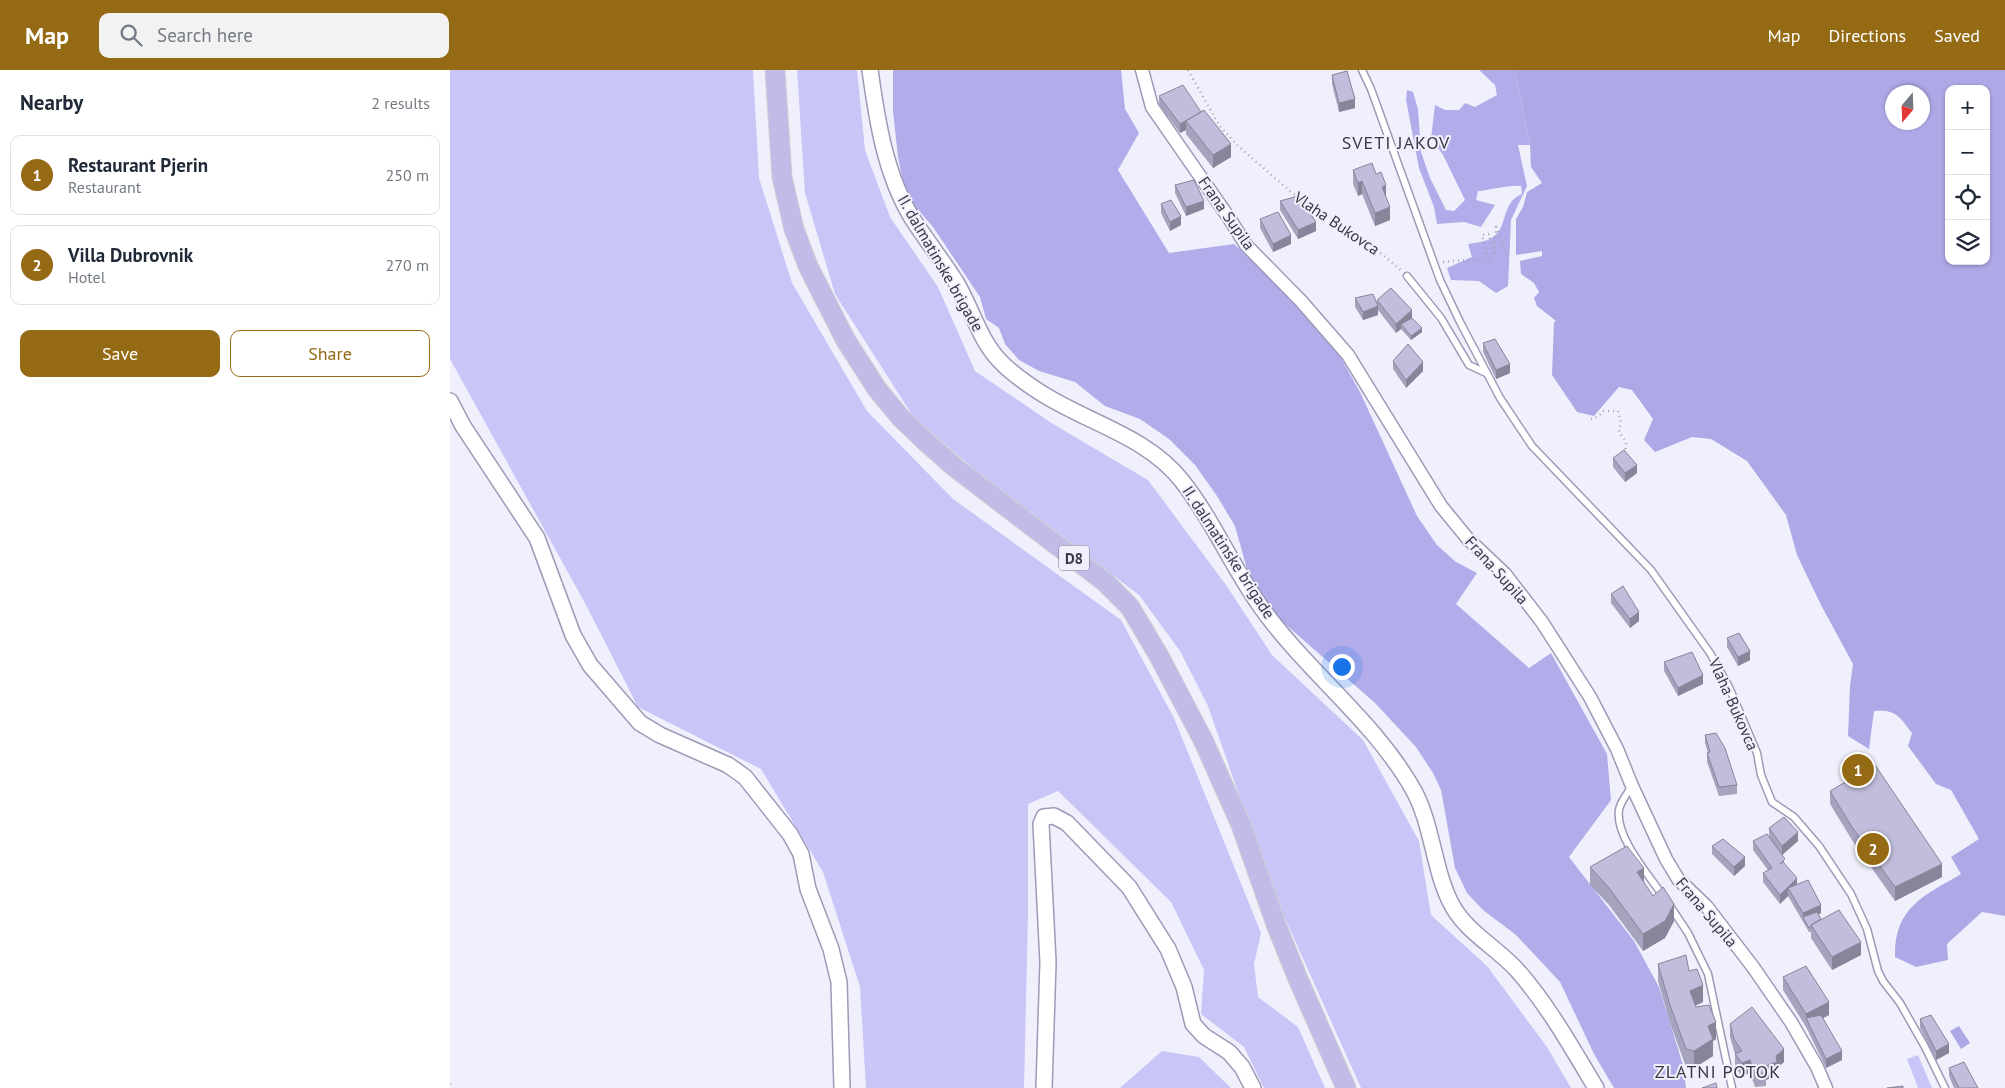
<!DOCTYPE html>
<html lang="en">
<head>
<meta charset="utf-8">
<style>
	:root { --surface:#fff; --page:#f2f2f3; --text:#1f2937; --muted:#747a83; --line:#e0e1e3; --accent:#956a15 }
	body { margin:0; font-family:"PT Sans",sans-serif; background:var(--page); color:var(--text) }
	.controls { position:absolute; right:15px; top:15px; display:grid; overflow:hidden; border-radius:10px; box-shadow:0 1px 4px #0004 }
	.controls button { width:45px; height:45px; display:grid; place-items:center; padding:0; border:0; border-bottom:1px solid var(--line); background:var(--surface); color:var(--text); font:25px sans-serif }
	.compass { position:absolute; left:1435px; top:15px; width:45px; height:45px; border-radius:50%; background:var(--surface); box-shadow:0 1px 4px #0004; rotate:199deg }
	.you { position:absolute; left:891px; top:596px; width:18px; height:18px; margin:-12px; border:4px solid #fff; border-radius:50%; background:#1a73e8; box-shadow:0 0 0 8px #1a73e833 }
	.badge { display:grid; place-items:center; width:32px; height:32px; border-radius:50%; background:var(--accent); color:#fff; font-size:16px; font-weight:700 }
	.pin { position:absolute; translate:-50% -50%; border:2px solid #fff; box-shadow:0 1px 5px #0006 }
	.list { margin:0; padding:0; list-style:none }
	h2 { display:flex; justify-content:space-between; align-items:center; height:65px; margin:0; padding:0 20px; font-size:21px }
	h2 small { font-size:16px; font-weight:400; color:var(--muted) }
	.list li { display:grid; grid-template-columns:32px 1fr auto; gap:15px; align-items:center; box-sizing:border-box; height:80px; margin:0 10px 10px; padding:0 10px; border:1px solid var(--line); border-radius:10px }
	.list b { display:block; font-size:19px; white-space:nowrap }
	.list p { margin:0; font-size:16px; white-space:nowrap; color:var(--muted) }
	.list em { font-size:16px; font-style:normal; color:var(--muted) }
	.actions { display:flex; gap:10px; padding:15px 20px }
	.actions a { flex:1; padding:11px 0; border:1px solid var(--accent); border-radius:10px; text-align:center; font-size:18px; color:var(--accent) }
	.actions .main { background:var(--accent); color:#fff }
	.icon { flex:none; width:28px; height:28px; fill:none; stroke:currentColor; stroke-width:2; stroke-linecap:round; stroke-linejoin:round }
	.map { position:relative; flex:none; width:1555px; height:1018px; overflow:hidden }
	header { display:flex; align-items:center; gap:30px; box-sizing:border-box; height:70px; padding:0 25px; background:var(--accent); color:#fff }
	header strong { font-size:24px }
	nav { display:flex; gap:28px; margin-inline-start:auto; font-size:18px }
	.search { width:350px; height:45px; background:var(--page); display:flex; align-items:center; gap:12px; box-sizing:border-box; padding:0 18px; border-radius:10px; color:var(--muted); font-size:19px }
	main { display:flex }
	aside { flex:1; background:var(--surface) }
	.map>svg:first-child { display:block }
</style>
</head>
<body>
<header>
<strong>Map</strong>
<div class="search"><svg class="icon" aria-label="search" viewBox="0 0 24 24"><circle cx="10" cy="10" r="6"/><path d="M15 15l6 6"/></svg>Search here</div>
<nav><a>Map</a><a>Directions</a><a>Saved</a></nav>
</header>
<main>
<aside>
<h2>Nearby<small>2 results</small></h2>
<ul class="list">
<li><span class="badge">1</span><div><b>Restaurant Pjerin</b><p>Restaurant</p></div><em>250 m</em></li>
<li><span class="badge">2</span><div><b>Villa Dubrovnik</b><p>Hotel</p></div><em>270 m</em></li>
</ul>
<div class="actions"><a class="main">Save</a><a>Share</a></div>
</aside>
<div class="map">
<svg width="1555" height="1018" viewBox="0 0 1555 1018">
	<rect width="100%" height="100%" fill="#f0f0fd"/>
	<path fill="#c9c5f7" d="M0,0H303L309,108L342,213L417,341L503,429L671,550L724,648L811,863L804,894L808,927L848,957L875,1018H814L794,977L751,944L754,900L721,832L608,721L578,734V844L574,1018H416L410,917L373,802L311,699L188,637L136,535L0,289Z
		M347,0H407L415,80L440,147L488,217L525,301L603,354L698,410L776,515L822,585L913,670L969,771L981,845L1037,896L1097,977L1121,1018H911L821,817L758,636L730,581L689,525L525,400L464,348L385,224L355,123Z
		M712,981L749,987L781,1018H670Z
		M1468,985L1482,1018H1468L1457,989Z"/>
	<path fill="#b2aceb" d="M443,0H671L675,39L689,63L668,100L719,183L784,174L842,229L881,270L910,322L967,446L987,475L1006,492L1027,503L1006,534L1079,598L1101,583L1157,684L1161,730L1119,787L1184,871L1209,917L1233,995L1236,1018H1164L1144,984L1110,912L1066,865L1033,840L1017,823L1005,798L991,720L983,703L966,677L925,633L817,538L797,499L785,456L767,426L745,395L719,369L690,349L655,336L625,312L589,301L569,290L555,274L549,258L536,249L530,227L483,157L464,135L453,112L448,87L443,41Z
		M1029,0H1065L1080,75H1068L1077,116L1061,150L1058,216L1046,223L1029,211L1001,210L997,198L1022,187L1018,174C1024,173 1032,172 1038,170C1060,161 1049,133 1072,124L1071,116C1056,115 1043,120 1028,121L1026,130L1045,135L1031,157L1014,152L987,154L984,137L969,98L956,30L957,20L963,22L968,39L971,82L980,108L996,140L1004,141L1015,130L993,85L981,68L985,35L995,40H1009L1015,33L1025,37L1047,25L1045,15Z"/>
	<path fill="#aea8e6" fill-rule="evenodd" d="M1065,0H1555V846L1532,842L1497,874L1498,890L1466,897L1445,887C1444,837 1474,826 1511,804L1501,787L1529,769L1501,720L1486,714L1458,676L1462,663C1450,647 1446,639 1424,641L1419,679L1398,666L1400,616L1403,594L1371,535L1347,485L1336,445L1297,391L1261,369L1242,367L1205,382L1194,370L1203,349L1182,320L1169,317L1144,346L1127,342L1102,305L1104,252L1106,251L1087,236L1084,228L1089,222L1084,213L1071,204L1070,191L1092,186V181L1066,185V149L1073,137L1077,122L1092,113L1081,97L1080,75ZM1499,19H1536V191H1499ZM1442,22H1472V52H1442Z
		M1509,956L1520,973L1511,979L1500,961Z"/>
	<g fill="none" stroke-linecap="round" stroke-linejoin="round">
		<defs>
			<path id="service" d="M912,0L921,19L990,210L1010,252L1050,328L1082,376L1201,500L1260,583L1279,617L1307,683L1311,705L1322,732L1344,747L1369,776L1401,824L1417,859L1428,901L1433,911L1450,933L1475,977L1495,1018
				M957,206L991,248L1019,295L1036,303
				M1182,716C1178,723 1170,732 1169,740C1165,767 1199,805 1213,826
				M1220,836L1238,863L1258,904L1282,1018"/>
			<path id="minor" d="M692,0L702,37L779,148L796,175L851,231L898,285L991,436L1018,469L1055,504L1092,552L1140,627L1167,679L1182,716L1216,789L1228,809L1257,837L1303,897L1341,952L1367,997L1376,1018"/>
			<path id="tertiary" d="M420,0C427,50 435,104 462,148C476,170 492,190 506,212C521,237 530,271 550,291C560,302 573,311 585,319C631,351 697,365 732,411C763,450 782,497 811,537C857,602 925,651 964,721C983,756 984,804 1003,837C1018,863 1047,878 1067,900C1098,935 1122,978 1146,1018
				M0,331L13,356L87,468L123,565L140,595L190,653L210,665L278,695L295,707L340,764L351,784L358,819L381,879L389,912L392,1018
				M594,1018L598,892L591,754L594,747L604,746L617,753L679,817L718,879L734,917L743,954L754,966L779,982L792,997L803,1018"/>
			<path id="primary" d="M325,0L332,107L344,159L358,196L395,269L427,319L451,348L475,371L507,399L655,512L680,537L709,586L754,672L791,755L827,857L848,909L896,1018"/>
		</defs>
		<use href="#service" stroke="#9c9ab7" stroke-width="9"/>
		<use href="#minor" stroke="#9c9ab7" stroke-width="15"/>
		<use href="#tertiary" stroke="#9c9ab7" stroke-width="18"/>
		<use href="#primary" stroke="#cfcfd2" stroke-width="21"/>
		<path stroke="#a5a4b1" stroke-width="2.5" stroke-dasharray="1 4" stroke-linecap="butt" d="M738,0L769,55L787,75L842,123L901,159L951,200
			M993,192L1038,188L1032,165L1039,164L1044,185L1046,157L1058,186
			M1141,349L1149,346L1153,341H1168L1171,352L1169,362L1176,372L1175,383
			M0,1014L1,1018"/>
		<use href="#service" stroke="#fff" stroke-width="6"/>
		<use href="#minor" stroke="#fff" stroke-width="12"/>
		<use href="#tertiary" stroke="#fff" stroke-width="15"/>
		<use href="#primary" stroke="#c1bbe8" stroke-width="19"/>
	</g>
	<path fill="#a5a3bd" d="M882,5L905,38L889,42L882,14Z
		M709,26L781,87L763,98L736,64V60L730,63L709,35Z
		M903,100L926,104L936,127L940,150L925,156L912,124L908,126L903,114Z
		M725,115L754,139L736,146L725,123Z
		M830,131L866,161L848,169L830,140Z
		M711,134L731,155L720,161L711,143Z
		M810,149L841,174L823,182L810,158Z
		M905,228L927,234V230L962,248L972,262L961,270L951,259L946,263L928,240V245L913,250L905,237Z
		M1033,273L1060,303L1046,309L1033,282Z
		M943,291L973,301L956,318L943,299Z
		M1163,388L1187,403L1175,412L1163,397Z
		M1161,524L1189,551L1180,558L1161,533Z
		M1277,568L1300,590L1288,596L1277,577Z
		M1214,592L1253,614L1228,626L1214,601Z
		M1255,665L1287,715V724L1269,726L1257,692V683H1258L1255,673Z
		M1380,721L1492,807L1445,831L1402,770L1380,734Z
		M1319,758L1348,771L1332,785L1335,795L1347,814L1371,843L1368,845L1371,849L1411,885L1382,900L1361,868V862H1359L1338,826L1330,834L1313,812V803L1318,800L1303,780V771L1319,767Z
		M1262,776L1295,796L1284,806L1262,784Z
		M1140,797L1194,813L1203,826L1224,851L1215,868L1193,881L1159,835L1140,815Z
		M1208,894L1239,901L1253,932L1245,936L1266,969L1263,971V986L1244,998L1236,997L1220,953L1208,911Z
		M1333,907L1379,945L1373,948L1392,990L1376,998L1356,957L1333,920Z
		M1470,949L1499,983L1486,990L1470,958Z
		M1280,954L1334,992L1327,998V1005L1316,1010V1016L1305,1017L1300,1003L1292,1006L1285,997V984L1280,967Z
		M1499,998L1528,1018H1504L1499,1006Z"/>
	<path fill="#86859a" d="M905,29V38L889,42V33Z
		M736,51V60L730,63V54Z
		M781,74V87L763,98V85Z
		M912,111V124L908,126V113Z
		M936,115V128L932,117Z
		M754,131V139L736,146V137Z
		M940,137V150L925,156V143Z
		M731,146V155L720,161V152Z
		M866,152V161L848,169V160Z
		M841,165V174L823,182V174Z
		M928,236V245L913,250V242Z
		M962,240V249L951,254V259L946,263V254Z
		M972,258V262L961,270V266Z
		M973,292V301L956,318V310Z
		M1060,294V303L1046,309V300Z
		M1187,395V403L1175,412V403Z
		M1189,542V551L1180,558V549Z
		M1300,581V590L1288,596V587Z
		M1253,605V614L1228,626V618Z
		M1348,762V771L1332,785V776Z
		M1295,787V796L1284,806V797Z
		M1492,794V807L1445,831V817Z
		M1194,798V815L1187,802Z
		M1347,808V817L1338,818V826L1330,834V825Z
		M1224,834V851L1215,868L1193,881V864Z
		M1371,835V843L1355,851L1353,847V843Z
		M1411,872V885L1382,900V887Z
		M1253,915V932L1240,938V921Z
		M1379,932V945L1359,955L1356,948V957V944Z
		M1266,952V969L1263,971V986L1244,998V981L1258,956Z
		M1499,974V983L1486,990V981Z
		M1334,979V992L1327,998V1005L1316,1010V1016V996L1326,986Z
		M1392,981V990L1376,998V989Z
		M1300,990V1003L1292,1006V993Z"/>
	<path fill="#c0bedc" stroke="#86859a" d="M897,1L905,29L889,33L882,5Z
		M733,15L751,42L730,54L709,26Z
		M754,40L781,74L763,85L736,51Z
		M922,93L926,104L931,102L936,115L932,117L940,137L925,143L912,111L908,113L903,100Z
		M744,110L754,131L736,137L725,115Z
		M848,126L866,152L848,160L830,131Z
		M721,130L731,146L720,152L711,134Z
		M828,142L841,165L823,174L810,149Z
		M941,218L962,240L946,254L927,230Z
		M923,224L928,236L913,242L905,228Z
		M962,248L972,258L961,266L951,254Z
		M1045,269L1060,294L1046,300L1033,273Z
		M958,274L973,292L956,310L943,291Z
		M1174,380L1187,395L1175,403L1163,388Z
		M1173,516L1189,542L1180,549L1161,524Z
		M1289,563L1300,581L1288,587L1277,568Z
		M1242,582L1253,605L1228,618L1214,592Z
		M1266,663L1275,678L1287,715L1269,717L1257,683L1260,682L1255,665Z
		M1425,695L1492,794L1445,817L1402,757L1380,721Z
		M1334,747L1348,762L1332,776L1319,758Z
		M1317,764L1335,789L1330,794L1333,792L1347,808L1330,825L1313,803L1322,798L1303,771Z
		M1273,769L1295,787L1284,797L1262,776Z
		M1177,776L1194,798L1187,802L1203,826L1213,817L1224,834L1215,851L1193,864L1159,818L1140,797Z
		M1358,810L1371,835L1353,843L1338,818Z
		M1389,840L1411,872L1382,887L1361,855Z
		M1367,842L1371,849L1361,855V857L1359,858L1353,847Z
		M1236,885L1239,901L1247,899L1253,915L1240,921L1246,937L1259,935L1266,952L1258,956L1263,969L1244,981L1236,979L1220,935L1208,894Z
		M1356,896L1379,932L1356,944L1333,907Z
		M1302,937L1334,979L1326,986L1327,992L1316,996V1003L1305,1004L1300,990L1292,993L1285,984L1292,981L1284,969L1280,954Z
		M1371,945L1392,981L1376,989L1356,948Z
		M1481,945L1499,974L1486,981L1470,949Z
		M1514,992L1528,1018H1509L1499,998Z
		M1266,1013L1267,1018H1252Z
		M1453,1016V1018H1437Z"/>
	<g text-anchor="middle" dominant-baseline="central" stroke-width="4" stroke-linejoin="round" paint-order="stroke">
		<rect fill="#f0f0fd" stroke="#6f6e7c" stroke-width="1" x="609" y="475.5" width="30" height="25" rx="4"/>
		<g font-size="15" font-weight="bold" fill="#383744">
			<text x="624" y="488">D8</text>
		</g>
		<g font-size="16" fill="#383744" stroke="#f0f0fd">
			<text transform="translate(777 143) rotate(55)">Frana Supila</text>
			<text transform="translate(887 153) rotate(34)">Vlaha Bukovca</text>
			<text transform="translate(491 193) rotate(60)">II. dalmatinske brigade</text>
			<text transform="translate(779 482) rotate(57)">II. dalmatinske brigade</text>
			<text transform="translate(1047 500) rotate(48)">Frana Supila</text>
			<text transform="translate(1284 634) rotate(66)">Vlaha Bukovca</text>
			<text transform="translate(1257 842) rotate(50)">Frana Supila</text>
		</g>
		<g font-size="18" letter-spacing="1" fill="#383744" stroke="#f0f0fd">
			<text x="946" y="72">SVETI JAKOV</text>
			<text x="1268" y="1001">ZLATNI POTOK</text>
		</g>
	</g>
</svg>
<div class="controls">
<button>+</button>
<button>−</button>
<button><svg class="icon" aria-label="locate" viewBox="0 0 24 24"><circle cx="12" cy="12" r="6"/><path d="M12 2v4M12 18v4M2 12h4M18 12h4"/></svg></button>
<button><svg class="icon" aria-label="layers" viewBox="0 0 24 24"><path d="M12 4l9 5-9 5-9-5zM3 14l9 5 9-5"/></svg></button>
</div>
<svg class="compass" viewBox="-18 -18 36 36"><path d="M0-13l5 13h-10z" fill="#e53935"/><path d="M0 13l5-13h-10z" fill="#747a83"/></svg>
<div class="you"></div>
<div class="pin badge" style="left:1408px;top:700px">1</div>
<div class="pin badge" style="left:1423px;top:779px">2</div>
</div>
</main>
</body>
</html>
